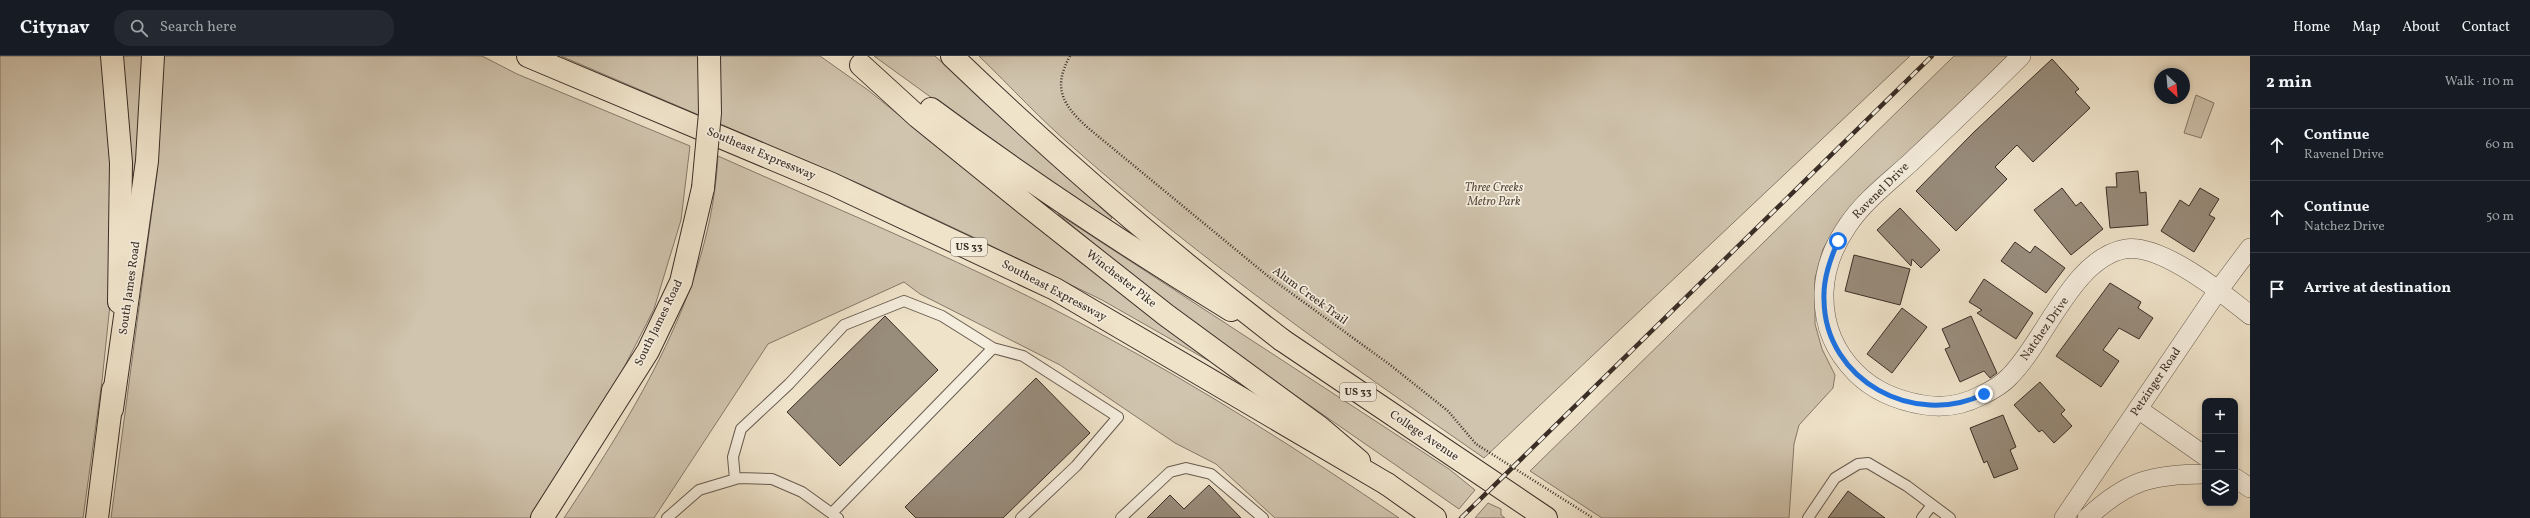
<!DOCTYPE html>
<html lang="en">
<head>
<meta charset="utf-8">
<style>
	:root { --surface:#171b24; --page:#242831; --text:#f1f3f6; --muted:#9ea1a6; --line:#363941 }
	body { margin:0; font-family:Vollkorn,serif; background:var(--page); color:var(--text) }
	.controls { position:absolute; right:12px; bottom:12px; display:grid; overflow:hidden; border-radius:8px; box-shadow:0 2px 6px #0003 }
	.controls button { width:36px; height:36px; display:grid; place-items:center; padding:0; border:0; border-bottom:1px solid var(--line); background:var(--surface); color:var(--text); font:20px sans-serif }
	.compass { position:absolute; left:2154px; top:12px; width:36px; height:36px; border-radius:50%; background:var(--surface); box-shadow:0 2px 6px #0003; rotate:154deg }
	.stop { position:absolute; width:12px; height:12px; margin:-9px; border:3px solid #1a73e8; border-radius:50%; background:#fff }
	.stop.end { background:#1a73e8; border-color:#fff; box-shadow:0 1px 4px #0008 }
	.list { margin:0; padding:0; list-style:none }
	h2 { display:flex; justify-content:space-between; align-items:center; height:52px; margin:0; padding:0 16px; font-size:17px }
	h2 small { font-size:13px; font-weight:400; color:var(--muted) }
	.list li { display:grid; grid-template-columns:26px 1fr auto; gap:12px; align-items:center; box-sizing:border-box; height:72px; padding:0 16px; border-top:1px solid var(--line) }
	.list b { display:block; font-size:15px; white-space:nowrap }
	.list p { margin:0; font-size:13px; white-space:nowrap; color:var(--muted) }
	.list em { font-size:13px; font-style:normal; color:var(--muted) }
	.icon { flex:none; width:22px; height:22px; fill:none; stroke:currentColor; stroke-width:2; stroke-linecap:round; stroke-linejoin:round }
	.map { position:relative; flex:none; width:2250px; height:462px; overflow:hidden }
	header { display:flex; align-items:center; gap:24px; box-sizing:border-box; height:56px; padding:0 20px; background:var(--surface); border-bottom:1px solid var(--line) }
	header strong { font-size:19px }
	nav { display:flex; gap:22px; margin-inline-start:auto; font-size:14px }
	.search { width:280px; height:36px; background:var(--page); display:flex; align-items:center; gap:10px; box-sizing:border-box; padding:0 14px; border-radius:16px; color:var(--muted); font-size:15px }
	main { display:flex }
	aside { flex:1; background:var(--surface) }
	.map>svg:first-child { display:block }
</style>
</head>
<body>
<header>
<strong>Citynav</strong>
<div class="search"><svg class="icon" aria-label="search" viewBox="0 0 24 24"><circle cx="10" cy="10" r="6"/><path d="M15 15l6 6"/></svg>Search here</div>
<nav><a>Home</a><a>Map</a><a>About</a><a>Contact</a></nav>
</header>
<main>
<div class="map">
<svg width="2250" height="462" viewBox="0 0 2250 462">
	<rect width="100%" height="100%" fill="#efe3ca"/>
	<filter id="stains"><feTurbulence type="fractalNoise" baseFrequency=".005" numOctaves="4"/><feColorMatrix values="0 0 0 0 .2 0 0 0 0 .09 0 0 0 0 .02 0 0 0 .5 -.17"/></filter>
	<radialGradient id="worn" r=".72"><stop offset=".6" stop-color="#630" stop-opacity="0"/><stop offset="1" stop-color="#630" stop-opacity=".3"/></radialGradient>
	<path fill="#d0c4ae" stroke="#85796a" d="M0,0H102L110,55L111,239L102,325L83,462H0Z
		M120,0H144L137,119L130,120Z
		M164,0H482L517,18L690,90L681,164L654,253L597,364L533,462H111L157,117Z
		M561,0H820L868,34L1080,206L1212,300L1209,305L1102,244L971,180L860,128Z
		M874,0H935L1112,162L1109,165L1005,95Z
		M979,0H1910L1484,402C1344,305 1203,206 1075,93C1041,64 1011,31 979,0Z
		M1954,0H2008L1841,162L1823,193L1815,222V268L1822,293L1835,319L1833,332L1799,369L1794,388L1789,462H1602L1530,415Z
		M2196,39L2214,47L2201,82L2184,77Z
		M718,100C846,157 975,210 1099,277C1203,333 1302,396 1399,462H1275L1216,408L1175,387L1060,309L920,238L904,226L768,288L654,462H564C636,353 711,235 718,100Z
		M1058,158L1449,413L1475,434L1459,453L1191,267Z
		M1488,447L1501,453V459L1505,462H1475Z"/>
	<path fill="#988c7b" stroke="#3a2e26" d="M2052,3L2079,33L2075,36L2090,52L2033,106L2017,89L1995,111L2007,123L1956,175L1916,135L1974,76Z
		M2138,115L2140,137L2146,136L2148,169L2110,172L2106,131H2117L2116,117Z
		M2062,132L2076,150L2081,146L2103,173L2071,199L2034,154Z
		M2200,132L2219,143L2209,159L2215,162L2194,196L2161,175L2180,144L2189,150Z
		M1900,152L1940,194L1921,212L1912,203L1911,210L1877,174Z
		M2015,186L2030,197L2035,190L2065,212L2046,237L2001,205Z
		M1854,199L1910,213L1900,249L1845,235Z
		M1984,223L2033,257L2016,283L1977,257L1982,254L1969,246Z
		M2110,227L2141,246L2138,252L2153,262L2139,283L2119,272L2103,294L2119,305L2101,331L2056,300Z
		M1902,252L1927,271L1892,317L1867,298Z
		M885,260L938,314L840,410L787,356Z
		M1971,260L1997,317L1990,322L1984,315L1960,326L1945,293L1950,291L1942,273Z
		M1036,322L1090,377L1003,462H916L905,451Z
		M2040,326L2065,354L2061,358L2072,370L2054,387L2042,374L2039,376L2014,349Z
		M2003,359L2016,391L2010,394L2018,413L1994,422L1987,405L1984,407L1970,372Z
		M1209,429L1241,462H1147L1170,439L1184,453Z
		M1848,435L1885,462H1828Z"/>
	<g fill="none" stroke-linecap="round" stroke-linejoin="round">
		<defs>
			<path id="service" d="M993,292L1023,300L1118,361L1076,410L1021,462
				M735,423L733,401L741,373L789,328L844,269L904,245L942,260L993,292L832,457
				M667,462L699,434L739,422L772,423L802,436L838,462
				M1121,462L1170,416L1186,412L1211,418L1263,462
				M1808,462L1835,422L1858,408L1868,407L1907,430L1950,462
				M1922,462L1932,449"/>
			<path id="minor" d="M2021,0C1985,36 1948,71 1911,106C1889,126 1864,145 1848,169C1834,189 1825,212 1824,236C1823,267 1834,295 1856,317C1874,335 1899,345 1924,349C1943,352 1963,349 1980,340C1991,335 2002,329 2010,320C2045,285 2073,202 2125,193C2160,187 2223,237 2250,259
				M2138,353L2205,400
				M2235,422L2250,432
				M2064,462L2217,236L2250,192
				M2087,462C2127,425 2151,418 2205,418"/>
			<path id="primary" d="M112,0L121,107L119,246
				M861,9L918,61L1028,150L1166,259L1319,371L1359,405
				M931,53C1028,125 1128,191 1231,254
				M97,462L113,334"/>
			<path id="trunk" d="M1282,284L1546,462
				M1387,428L1435,462"/>
			<path id="motorway" d="M528,0L832,128L1055,233L1387,428
				M952,0C1057,101 1166,195 1282,284
				M112,353L147,105L153,0
				M542,462L648,295L681,226L703,132"/>
		</defs>
		<use href="#service" stroke="#675b4f" stroke-width="12"/>
		<use href="#minor" stroke="#675b4f" stroke-width="20"/>
		<use href="#primary" stroke="#3a2e26" stroke-width="24"/>
		<use href="#trunk" stroke="#3a2e26" stroke-width="24"/>
		<use href="#motorway" stroke="#3a2e26" stroke-width="24"/>
		<path stroke="#3a2e26" stroke-width="2.5" stroke-dasharray="1 2" stroke-linecap="butt" d="M1070,0C1052,32 1063,49 1087,71L1269,221L1389,308L1448,355L1476,388L1593,462"/>
		<use href="#service" stroke="#f5eddd" stroke-width="10"/>
		<use href="#minor" stroke="#f5eddd" stroke-width="19"/>
		<use href="#primary" stroke="#efe3ca" stroke-width="22"/>
		<use href="#trunk" stroke="#efe3ca" stroke-width="22"/>
		<use href="#motorway" stroke="#efe3ca" stroke-width="22"/>
		<defs>
			<path id="rail" d="M1461,462L1932,0"/>
		</defs>
		<use href="#rail" stroke="#3a2e26" stroke-width="4.5"/>
		<use href="#rail" stroke="#f5eddd" stroke-width="3" stroke-dasharray="9" stroke-linecap="butt"/>
		<defs>
			<path id="motorway-bridge" d="M703,132L710,57L709,0"/>
		</defs>
		<use href="#motorway-bridge" stroke="#3a2e26" stroke-width="24" stroke-linecap="butt"/>
		<use href="#motorway-bridge" stroke="#efe3ca" stroke-width="22"/>
	</g>
	<g fill="none" stroke-linecap="round" stroke-linejoin="round">
		<path stroke="#1a73e8" stroke-width="5" d="M1838,185C1830,204 1823,223 1824,244C1825,325 1915,372 1984,338"/>
	</g>
	<g text-anchor="middle" dominant-baseline="central" stroke-width="3.5" stroke-linejoin="round" paint-order="stroke">
		<g fill="#f5eddd" stroke="#72675d" stroke-width="1">
			<rect x="951" y="182" width="36" height="18" rx="3"/>
			<rect x="1340" y="327" width="36" height="18" rx="3"/>
		</g>
		<g font-size="11" font-weight="bold" fill="#3a2e26">
			<text x="969" y="191">US 33</text>
			<text x="1358" y="336">US 33</text>
		</g>
		<g font-size="12" fill="#3a2e26" stroke="#f5eddd">
			<text transform="translate(761 98) rotate(23)">Southeast Expressway</text>
			<text transform="translate(1881 135) rotate(-45)">Ravenel Drive</text>
			<text transform="translate(1121 223) rotate(38)">Winchester Pike</text>
			<text transform="translate(130 232) rotate(-82)">South James Road</text>
			<text transform="translate(1054 235) rotate(28)">Southeast Expressway</text>
			<text transform="translate(1310 240) rotate(36)">Alum Creek Trail</text>
			<text transform="translate(659 267) rotate(-64)">South James Road</text>
			<text transform="translate(2045 273) rotate(-55)">Natchez Drive</text>
			<text transform="translate(2156 326) rotate(-56)">Petzinger Road</text>
			<text transform="translate(1424 380) rotate(34)">College Avenue</text>
		</g>
		<g font-size="12" font-style="italic" fill="#584c41" stroke="#f5eddd">
			<text x="1494" y="132">Three Creeks<tspan x="1494" dy="14">Metro Park</tspan></text>
		</g>
	</g>
	<rect width="100%" height="100%" filter="url(#stains)"/>
	<rect width="100%" height="100%" fill="url(#worn)"/>
</svg>
<div class="controls">
<button>+</button>
<button>−</button>
<button><svg class="icon" aria-label="layers" viewBox="0 0 24 24"><path d="M12 4l9 5-9 5-9-5zM3 14l9 5 9-5"/></svg></button>
</div>
<svg class="compass" viewBox="-18 -18 36 36"><path d="M0-13l5 13h-10z" fill="#e53935"/><path d="M0 13l5-13h-10z" fill="#9ea1a6"/></svg>
<div class="stop" style="left:1838px;top:185px"></div>
<div class="stop end" style="left:1984px;top:338px"></div>
</div>
<aside>
<h2>2 min<small>Walk · 110 m</small></h2>
<ul class="list">
<li><svg class="icon" aria-label="ahead" viewBox="0 0 24 24"><path d="M12 20V5M6 11l6-6 6 6"/></svg><div><b>Continue</b><p>Ravenel Drive</p></div><em>60 m</em></li>
<li><svg class="icon" aria-label="ahead" viewBox="0 0 24 24"><path d="M12 20V5M6 11l6-6 6 6"/></svg><div><b>Continue</b><p>Natchez Drive</p></div><em>50 m</em></li>
<li><svg class="icon" aria-label="arrive" viewBox="0 0 24 24"><path d="M6 21V4h12l-3 4 3 4H6"/></svg><div><b>Arrive at destination</b></div></li>
</ul>
</aside>
</main>
</body>
</html>
